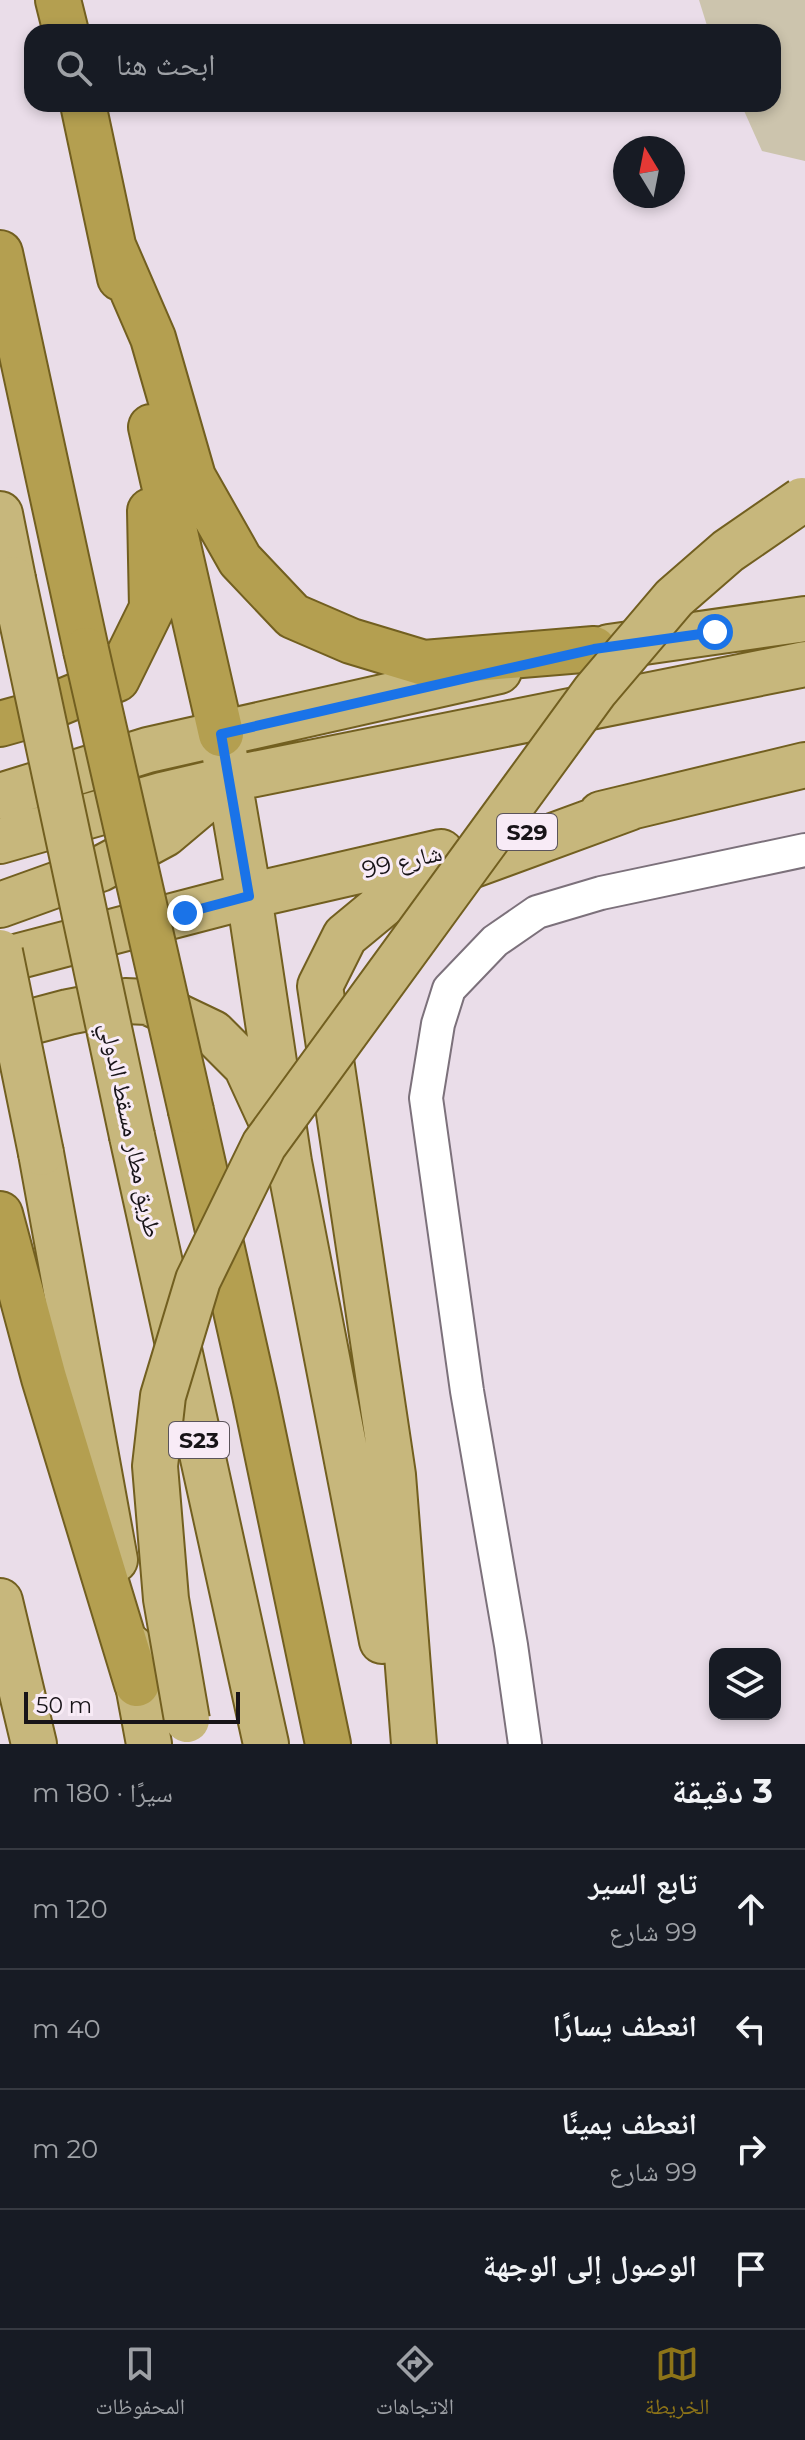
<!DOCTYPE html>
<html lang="ar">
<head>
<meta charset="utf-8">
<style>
	:root { --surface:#171b24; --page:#20242c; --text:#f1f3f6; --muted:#9ea1a6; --line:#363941; --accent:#8d7418 }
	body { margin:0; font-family:Montserrat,"Noto Naskh Arabic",sans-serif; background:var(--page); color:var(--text); direction:rtl }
	.controls { position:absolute; right:24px; bottom:24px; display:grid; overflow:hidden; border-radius:16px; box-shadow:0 4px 12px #0003 }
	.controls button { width:72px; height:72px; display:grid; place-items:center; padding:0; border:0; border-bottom:2px solid var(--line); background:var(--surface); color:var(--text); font:40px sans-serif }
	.compass { position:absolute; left:613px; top:136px; width:72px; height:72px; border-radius:50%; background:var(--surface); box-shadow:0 4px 12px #0003; rotate:350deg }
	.scale { position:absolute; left:24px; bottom:20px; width:216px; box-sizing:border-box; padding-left:8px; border:4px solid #181418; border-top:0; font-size:22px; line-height:28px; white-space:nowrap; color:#181418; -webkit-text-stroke:6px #f8ebf6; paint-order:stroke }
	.stop { position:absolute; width:24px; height:24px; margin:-18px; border:6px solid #1a73e8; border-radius:50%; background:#fff }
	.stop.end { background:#1a73e8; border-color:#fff; box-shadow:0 2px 8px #0008 }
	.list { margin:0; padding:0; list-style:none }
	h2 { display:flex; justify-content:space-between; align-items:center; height:104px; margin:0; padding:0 32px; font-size:34px }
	h2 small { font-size:26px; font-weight:400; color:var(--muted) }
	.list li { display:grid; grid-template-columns:52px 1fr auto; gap:24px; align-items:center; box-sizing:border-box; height:120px; padding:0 32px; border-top:2px solid var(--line) }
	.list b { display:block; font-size:30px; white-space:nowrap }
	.list p { margin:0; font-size:26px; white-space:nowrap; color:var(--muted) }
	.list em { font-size:26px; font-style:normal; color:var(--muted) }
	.icon { flex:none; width:44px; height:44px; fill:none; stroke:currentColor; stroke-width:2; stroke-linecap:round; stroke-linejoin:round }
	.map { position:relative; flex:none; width:805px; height:1744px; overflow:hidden; direction:ltr }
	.search { position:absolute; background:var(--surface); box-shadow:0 4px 12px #0003; left:24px; right:24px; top:24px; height:88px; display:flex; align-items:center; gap:20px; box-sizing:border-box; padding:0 28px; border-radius:24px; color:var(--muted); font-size:30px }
	.sheet { height:584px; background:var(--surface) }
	nav { display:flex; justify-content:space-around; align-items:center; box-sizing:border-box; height:112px; border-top:2px solid var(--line); background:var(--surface); font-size:22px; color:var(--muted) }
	nav a { display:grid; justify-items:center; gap:4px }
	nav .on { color:var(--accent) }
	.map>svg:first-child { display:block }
</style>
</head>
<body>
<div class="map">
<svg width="805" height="1744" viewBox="0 0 805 1744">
	<rect width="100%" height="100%" fill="#eadde9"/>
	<path fill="#ccc4ad" d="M699,0H805V161L762,151L741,104H773V32H709Z"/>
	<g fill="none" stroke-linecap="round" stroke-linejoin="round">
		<defs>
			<path id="minor" d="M525,1744L511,1645L467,1391L426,1098L438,1024L449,989L495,941L537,912L601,893L805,850"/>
			<path id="primary" d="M0,514L13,579
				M609,647L805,619
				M221,734L249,896L289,1162L382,1641
				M0,796L148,750L499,671
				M601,814L805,765
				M0,841L162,795L230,779L805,664
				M0,905L100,869L165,834L222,786
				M0,961L249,896L441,852
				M0,1030L68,1012L125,1001L148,1002L213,1033L246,1066L269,1116
				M132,1136L266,1744
				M41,1153L115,1560
				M0,1601L34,1744
				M131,1647L149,1744
				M414,1744L393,1475L320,986L345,936L397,893L629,808"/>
			<path id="trunk" d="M58,0L66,32
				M83,104L120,278
				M114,248L153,338L193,477L240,560L293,616L351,641L424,663L594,649
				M0,253L86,650
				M151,427L221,734
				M0,724L25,717L117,679L152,608L150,511
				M191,1111L255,1395L328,1744
				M0,1214L44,1378L137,1684"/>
		</defs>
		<use href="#minor" stroke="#7c717b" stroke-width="36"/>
		<use href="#primary" stroke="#725f20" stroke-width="48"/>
		<use href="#trunk" stroke="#725f20" stroke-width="48"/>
		<use href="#minor" stroke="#fff" stroke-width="32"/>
		<use href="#primary" stroke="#c7b77c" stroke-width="44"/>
		<use href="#trunk" stroke="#b49f50" stroke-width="44"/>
		<defs>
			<path id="primary-bridge" d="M13,579L132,1136
				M0,952L41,1153
				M187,1720L166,1599L155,1466L163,1396L198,1280L264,1145L595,691L674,598L728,551L802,500"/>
			<path id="trunk-bridge" d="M86,650L191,1111"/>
		</defs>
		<use href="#primary-bridge" stroke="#725f20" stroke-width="48" stroke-linecap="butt"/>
		<use href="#trunk-bridge" stroke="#725f20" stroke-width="48" stroke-linecap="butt"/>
		<use href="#primary-bridge" stroke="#c7b77c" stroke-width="44"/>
		<use href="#trunk-bridge" stroke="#b49f50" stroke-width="44"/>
	</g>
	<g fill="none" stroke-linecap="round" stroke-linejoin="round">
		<path stroke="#1a73e8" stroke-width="10" d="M185,913L249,896L221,734L594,649L715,632"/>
	</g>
	<g text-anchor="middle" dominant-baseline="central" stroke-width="6" stroke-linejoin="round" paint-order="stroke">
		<g fill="#f8ebf6" stroke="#5b545b" stroke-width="2">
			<rect x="497" y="814" width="60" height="36" rx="6"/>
			<rect x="169" y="1422" width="60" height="36" rx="6"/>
		</g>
		<g font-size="22" font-weight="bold" fill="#181418">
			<text x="527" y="832">S29</text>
			<text x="199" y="1440">S23</text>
		</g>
		<g font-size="24" fill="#181418" stroke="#f8ebf6">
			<text transform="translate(402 861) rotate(-13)">99 شارع</text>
			<text transform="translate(131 1130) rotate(78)">طريق مطار مسقط الدولي</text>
		</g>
	</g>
</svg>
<div class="controls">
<button><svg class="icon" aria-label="layers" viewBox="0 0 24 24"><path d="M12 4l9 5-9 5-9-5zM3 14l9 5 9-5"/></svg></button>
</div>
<svg class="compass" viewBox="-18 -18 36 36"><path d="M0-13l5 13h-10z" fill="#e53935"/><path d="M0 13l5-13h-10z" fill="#9ea1a6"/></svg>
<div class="scale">50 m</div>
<div class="stop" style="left:715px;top:632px"></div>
<div class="stop end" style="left:185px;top:913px"></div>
<div class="search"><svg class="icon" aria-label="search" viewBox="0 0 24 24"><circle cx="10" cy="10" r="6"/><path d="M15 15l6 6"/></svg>ابحث هنا</div>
</div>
<section class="sheet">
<h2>3 دقيقة<small>سيرًا · 180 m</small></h2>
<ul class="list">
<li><svg class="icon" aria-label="ahead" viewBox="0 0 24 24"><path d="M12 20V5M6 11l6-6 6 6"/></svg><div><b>تابع السير</b><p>99 شارع</p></div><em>120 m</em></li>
<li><svg class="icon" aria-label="left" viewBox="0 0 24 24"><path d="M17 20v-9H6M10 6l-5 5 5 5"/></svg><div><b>انعطف يسارًا</b></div><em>40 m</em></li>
<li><svg class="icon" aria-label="right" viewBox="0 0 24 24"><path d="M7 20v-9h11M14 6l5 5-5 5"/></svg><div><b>انعطف يمينًا</b><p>99 شارع</p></div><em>20 m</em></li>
<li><svg class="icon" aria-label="arrive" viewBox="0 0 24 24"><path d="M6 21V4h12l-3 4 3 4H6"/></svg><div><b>الوصول إلى الوجهة</b></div></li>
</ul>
</section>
<nav>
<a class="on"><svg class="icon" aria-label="map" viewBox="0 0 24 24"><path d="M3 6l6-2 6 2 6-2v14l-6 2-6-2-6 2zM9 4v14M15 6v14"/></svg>الخريطة</a>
<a><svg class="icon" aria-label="directions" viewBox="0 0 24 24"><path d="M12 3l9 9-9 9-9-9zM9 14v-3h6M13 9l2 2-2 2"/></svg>الاتجاهات</a>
<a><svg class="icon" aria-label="saved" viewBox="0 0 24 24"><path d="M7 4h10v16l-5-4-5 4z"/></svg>المحفوظات</a>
</nav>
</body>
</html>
